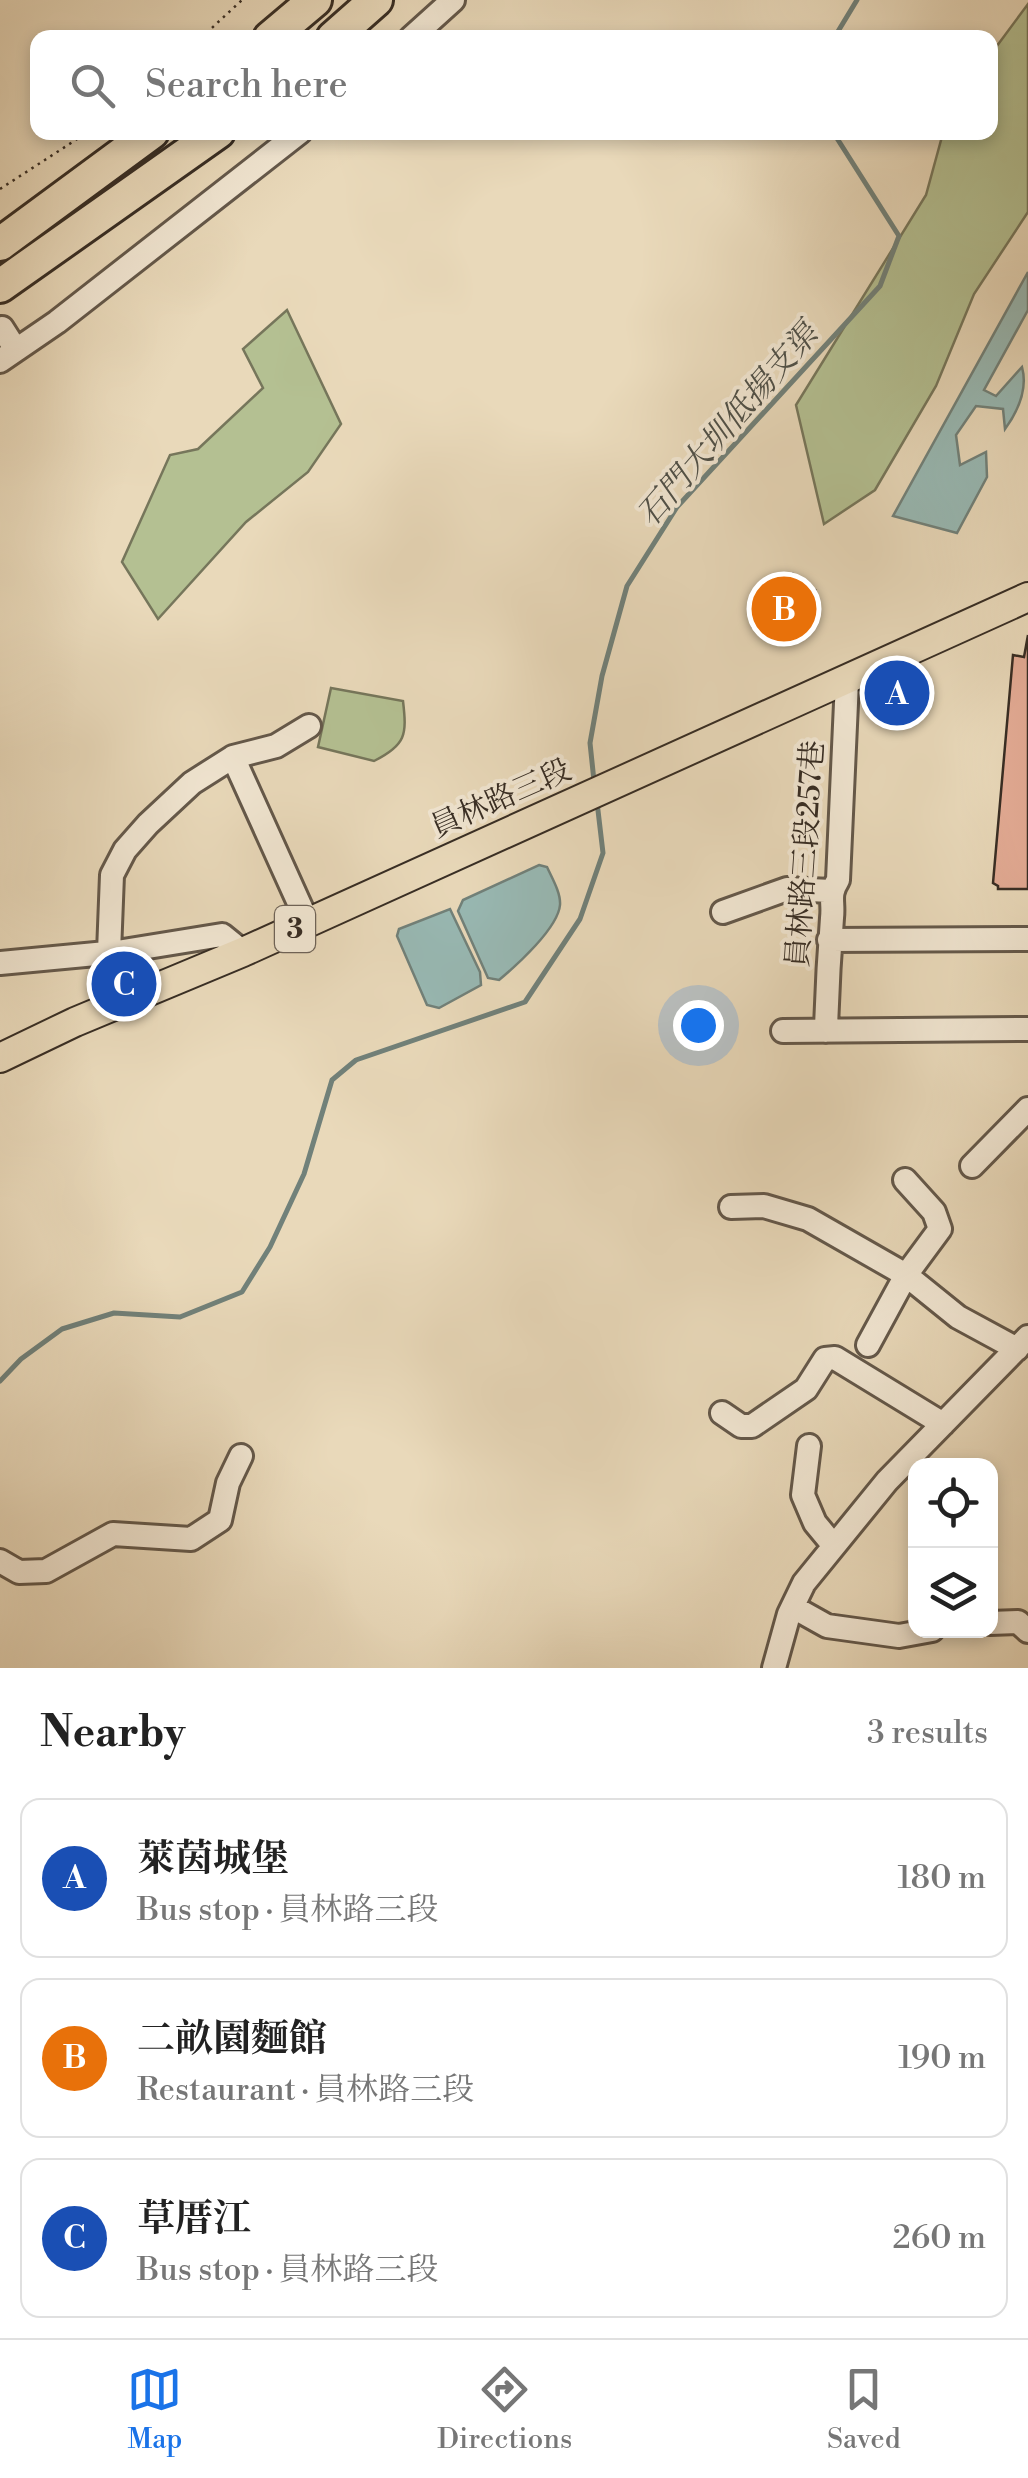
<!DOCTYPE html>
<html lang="en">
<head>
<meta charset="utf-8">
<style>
	:root { --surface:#fff; --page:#f6f6f6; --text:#222; --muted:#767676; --line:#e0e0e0; --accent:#1a73e8 }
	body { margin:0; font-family:"Libre Bodoni","Noto Serif TC",serif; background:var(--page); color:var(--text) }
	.controls { position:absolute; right:30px; bottom:30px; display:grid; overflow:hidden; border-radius:20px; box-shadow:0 5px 15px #0003 }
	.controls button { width:90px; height:90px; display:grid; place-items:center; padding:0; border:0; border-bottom:2px solid var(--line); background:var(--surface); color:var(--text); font:50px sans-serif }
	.you { position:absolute; left:698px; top:1025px; width:35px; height:35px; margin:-25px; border:8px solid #fff; border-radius:50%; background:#1a73e8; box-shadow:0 0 0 15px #1a73e833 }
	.badge { display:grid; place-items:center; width:65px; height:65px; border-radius:50%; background:var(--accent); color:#fff; font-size:32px; font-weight:700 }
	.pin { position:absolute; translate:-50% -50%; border:5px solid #fff; box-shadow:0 2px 10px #0006 }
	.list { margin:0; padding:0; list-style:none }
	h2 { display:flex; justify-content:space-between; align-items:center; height:130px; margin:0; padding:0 40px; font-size:42px }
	h2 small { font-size:32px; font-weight:400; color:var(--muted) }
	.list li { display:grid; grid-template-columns:65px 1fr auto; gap:30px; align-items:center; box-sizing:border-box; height:160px; margin:0 20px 20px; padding:0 20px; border:2px solid var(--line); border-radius:20px }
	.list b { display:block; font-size:38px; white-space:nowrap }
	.list p { margin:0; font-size:32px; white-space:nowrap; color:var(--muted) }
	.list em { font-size:32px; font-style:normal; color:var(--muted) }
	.icon { flex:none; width:55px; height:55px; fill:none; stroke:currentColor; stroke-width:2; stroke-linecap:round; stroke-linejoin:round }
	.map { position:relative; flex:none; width:1028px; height:1668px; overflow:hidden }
	.search { position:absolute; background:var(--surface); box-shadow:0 5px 15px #0003; left:30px; right:30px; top:30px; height:110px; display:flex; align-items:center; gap:25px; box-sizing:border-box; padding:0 35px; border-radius:20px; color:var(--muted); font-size:38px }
	.sheet { height:670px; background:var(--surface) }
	nav { display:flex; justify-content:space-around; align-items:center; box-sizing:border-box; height:140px; border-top:2px solid var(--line); background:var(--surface); font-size:28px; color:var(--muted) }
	nav a { display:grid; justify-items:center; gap:5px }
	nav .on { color:var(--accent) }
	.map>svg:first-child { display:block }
</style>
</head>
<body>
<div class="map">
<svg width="1028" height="1668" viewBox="0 0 1028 1668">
	<rect width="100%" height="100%" fill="#e9d9ba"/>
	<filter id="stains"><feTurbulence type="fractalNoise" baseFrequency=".002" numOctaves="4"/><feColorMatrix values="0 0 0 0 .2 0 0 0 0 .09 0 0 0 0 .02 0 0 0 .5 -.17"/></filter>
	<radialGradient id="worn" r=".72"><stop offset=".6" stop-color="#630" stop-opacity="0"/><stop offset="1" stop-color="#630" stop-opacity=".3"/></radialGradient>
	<path fill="#b4c092" stroke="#76765b" stroke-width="2.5" d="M1028,4V212L974,294L936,386L875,490L824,524L796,405L926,195L943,133L990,132L991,54Z
		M287,310L341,424L308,472L246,522L158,619L122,562L170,455L198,449L263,388L243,349Z
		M331,688L403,701C407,735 406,745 374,761L318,747Z"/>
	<path fill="#98b9b4" stroke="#71817a" stroke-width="2.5" d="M1028,272V310L984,390L996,396L1022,367C1028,389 1018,411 1005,429L1003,409L976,406L956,435L960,465L986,452L987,477L957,533L893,516Z
		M539,865L547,867C552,878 561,893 560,905C558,928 517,965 499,980L488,978L458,911L463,900Z
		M450,909L480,972L481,985L439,1008L427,1005L397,936L399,929Z"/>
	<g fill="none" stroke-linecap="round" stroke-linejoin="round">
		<path stroke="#71817a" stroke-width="5" d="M834,38L857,0
			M594,781L590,743L602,676L627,586L677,507L880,286L899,236L833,132
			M0,1381L21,1359L62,1329L114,1313L180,1317L242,1292L270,1247L304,1174L332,1080L356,1060L525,1002L580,919L603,853L597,802"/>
	</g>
	<path fill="#e4ac96" stroke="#372d24" stroke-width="2.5" d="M793,574L815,590L774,643L753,627Z
		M1028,635V889H998V886L993,883L1013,655L1024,657Z"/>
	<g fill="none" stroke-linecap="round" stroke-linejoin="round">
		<defs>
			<path id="minor" d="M411,38L453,0
				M2,328L16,350
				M0,361L57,322L300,132
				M233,757L276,746L309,726
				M723,912L787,889L831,891
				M829,940L1028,939
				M109,952L112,875L125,850L148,824L192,783L233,757L308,923
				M0,963L117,952L222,935L243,952
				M783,1031L1028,1029
				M826,1031C827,993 829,956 832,918C834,901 828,896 838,880L847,681
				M972,1166L1028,1109
				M731,1207L764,1206L808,1219L906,1275L958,1317L1017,1349
				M868,1345L906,1275L940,1229L934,1212L905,1180
				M722,1413L741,1426H752L806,1389L825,1359L835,1358L943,1424
				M809,1446L803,1495L815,1523L834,1546
				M0,1561L19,1572L46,1571L113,1534L191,1539L220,1520L228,1483L241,1456
				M793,1607L827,1626L899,1636L932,1630
				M990,1623L1018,1622L1028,1631
				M774,1668L789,1614L804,1583L887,1481L1028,1337"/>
			<path id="major" d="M0,1058L75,1022L243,952L1028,597"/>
			<path id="highway" d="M270,38L315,0
				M333,38L376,0
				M0,244L152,132
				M0,286L218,132"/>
		</defs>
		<use href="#minor" stroke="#64584a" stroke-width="28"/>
		<use href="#major" stroke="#372d24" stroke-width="32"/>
		<use href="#highway" stroke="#372d24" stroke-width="38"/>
		<path stroke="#372d24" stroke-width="2.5" stroke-dasharray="2.5 5" stroke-linecap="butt" d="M201,38L242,0
			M0,189L88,132"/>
		<use href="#minor" stroke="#f1e6d2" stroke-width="22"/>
		<use href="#major" stroke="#e9d9ba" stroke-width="28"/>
		<use href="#highway" stroke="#e9d9ba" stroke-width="32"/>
	</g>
	<g text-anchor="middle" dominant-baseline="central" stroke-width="8" stroke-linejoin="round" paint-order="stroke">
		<rect fill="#f1e6d2" stroke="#6f6458" stroke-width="2.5" x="275" y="906" width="40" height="46" rx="8"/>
		<g font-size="28" font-weight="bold" fill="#372d24">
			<text x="295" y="929">3</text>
		</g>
		<g font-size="30" fill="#372d24" stroke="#f1e6d2">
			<text transform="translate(501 799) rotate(-24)">員林路三段</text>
			<text transform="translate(806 854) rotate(-86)">員林路三段257巷</text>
		</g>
		<g font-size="32" font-style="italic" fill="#4f5048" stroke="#f1e6d2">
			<text transform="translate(728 425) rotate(-49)">石門大圳低揚支渠</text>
		</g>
	</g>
	<rect width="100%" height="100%" filter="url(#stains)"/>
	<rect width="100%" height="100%" fill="url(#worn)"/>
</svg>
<div class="controls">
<button><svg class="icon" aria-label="locate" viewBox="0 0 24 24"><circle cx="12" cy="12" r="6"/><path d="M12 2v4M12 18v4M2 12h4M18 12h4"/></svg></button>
<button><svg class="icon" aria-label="layers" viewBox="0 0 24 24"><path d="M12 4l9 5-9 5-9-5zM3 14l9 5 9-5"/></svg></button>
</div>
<div class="you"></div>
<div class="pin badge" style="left:897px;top:693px;background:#1a4fb4">A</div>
<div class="pin badge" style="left:784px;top:609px;background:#e8710a">B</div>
<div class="pin badge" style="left:124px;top:984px;background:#1a4fb4">C</div>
<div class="search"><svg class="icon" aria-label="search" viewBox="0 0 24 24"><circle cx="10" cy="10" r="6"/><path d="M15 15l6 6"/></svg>Search here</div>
</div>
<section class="sheet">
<h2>Nearby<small>3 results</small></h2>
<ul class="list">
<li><span class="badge" style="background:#1a4fb4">A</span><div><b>萊茵城堡</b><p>Bus stop · 員林路三段</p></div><em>180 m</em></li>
<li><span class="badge" style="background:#e8710a">B</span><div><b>二畝園麵館</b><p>Restaurant · 員林路三段</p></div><em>190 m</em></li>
<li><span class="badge" style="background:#1a4fb4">C</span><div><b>草厝江</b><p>Bus stop · 員林路三段</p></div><em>260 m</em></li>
</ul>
</section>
<nav>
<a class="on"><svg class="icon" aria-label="map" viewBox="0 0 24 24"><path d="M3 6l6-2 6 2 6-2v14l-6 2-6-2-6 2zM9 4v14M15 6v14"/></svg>Map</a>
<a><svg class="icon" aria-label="directions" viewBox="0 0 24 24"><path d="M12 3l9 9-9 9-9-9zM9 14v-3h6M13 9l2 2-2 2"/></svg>Directions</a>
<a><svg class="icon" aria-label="saved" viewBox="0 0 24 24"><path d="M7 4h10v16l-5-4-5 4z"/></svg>Saved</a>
</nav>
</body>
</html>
